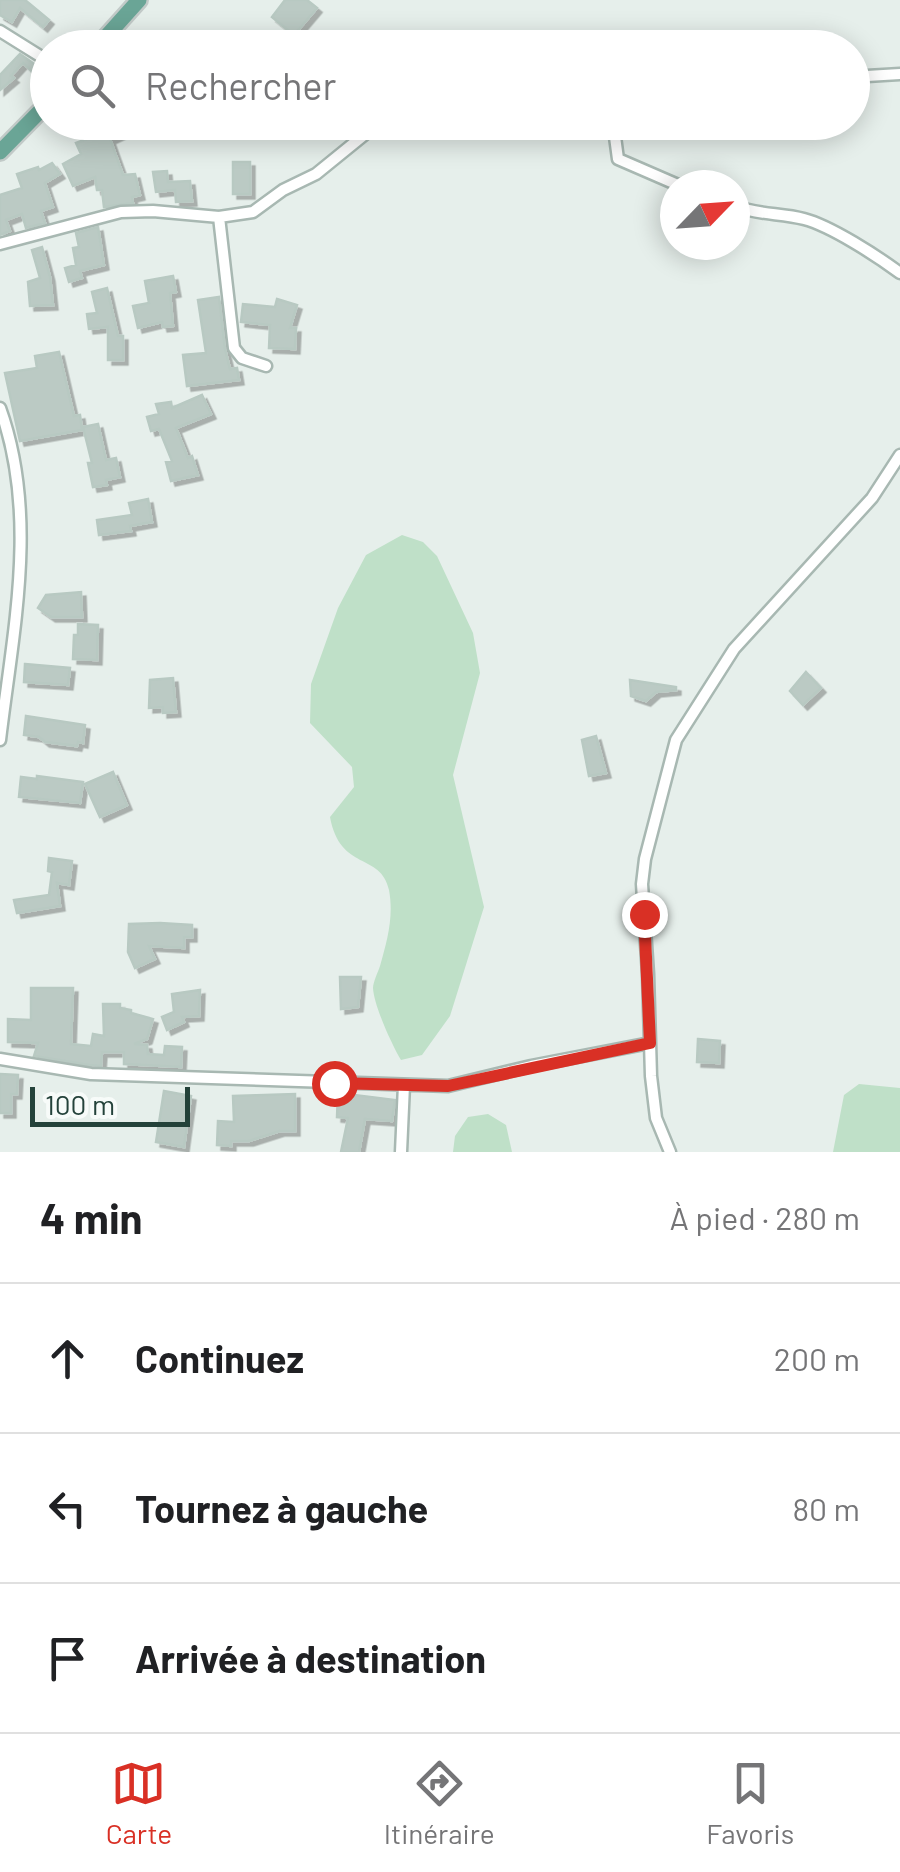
<!DOCTYPE html>
<html lang="fr">
<head>
<meta charset="utf-8">
<style>
	:root { --surface:#fff; --page:#f2f2f2; --text:#202124; --muted:#757577; --line:#e0e0e0; --accent:#d93025 }
	body { margin:0; font-family:Barlow,sans-serif; background:var(--page); color:var(--text) }
	.compass { position:absolute; left:660px; top:170px; width:90px; height:90px; border-radius:50%; background:var(--surface); box-shadow:0 5px 25px #0003; rotate:65deg }
	.scale { position:absolute; left:30px; bottom:25px; width:160px; box-sizing:border-box; padding-left:10px; border:5px solid #24423a; border-top:0; font-size:28px; line-height:35px; white-space:nowrap; color:#24423a; -webkit-text-stroke:8px #f7fbf9; paint-order:stroke }
	.stop { position:absolute; width:30px; height:30px; margin:-22px; border:8px solid #d93025; border-radius:50%; background:#fff }
	.stop.end { background:#d93025; border-color:#fff; box-shadow:0 2px 10px #0008 }
	.list { margin:0; padding:0; list-style:none }
	h2 { display:flex; justify-content:space-between; align-items:center; height:130px; margin:0; padding:0 40px; font-size:42px }
	h2 small { font-size:32px; font-weight:400; color:var(--muted) }
	.list li { display:grid; grid-template-columns:65px 1fr auto; gap:30px; align-items:center; box-sizing:border-box; height:150px; padding:0 40px; border-top:2px solid var(--line) }
	.list b { display:block; font-size:38px; white-space:nowrap }
	.list em { font-size:32px; font-style:normal; color:var(--muted) }
	.icon { flex:none; width:55px; height:55px; fill:none; stroke:currentColor; stroke-width:2; stroke-linecap:round; stroke-linejoin:round }
	.map { position:relative; flex:none; width:900px; height:1152px; overflow:hidden }
	.search { position:absolute; background:var(--surface); box-shadow:0 5px 25px #0003; left:30px; right:30px; top:30px; height:110px; display:flex; align-items:center; gap:25px; box-sizing:border-box; padding:0 35px; border-radius:55px; color:var(--muted); font-size:38px }
	.sheet { height:580px; background:var(--surface) }
	nav { display:flex; justify-content:space-around; align-items:center; box-sizing:border-box; height:140px; border-top:2px solid var(--line); background:var(--surface); font-size:28px; color:var(--muted) }
	nav a { display:grid; justify-items:center; gap:5px }
	nav .on { color:var(--accent) }
	.map>svg:first-child { display:block }
</style>
</head>
<body>
<div class="map">
<svg width="900" height="1152" viewBox="0 0 900 1152">
	<defs>
		<filter id="shadow"><feDropShadow dx="4.5" dy="4.5" stdDeviation="0" flood-color="#0004"/></filter>
	</defs>
	<rect width="100%" height="100%" fill="#e6efeb"/>
	<path fill="#bfe0c8" d="M402,535L423,542L437,556L473,633L480,673L453,775L484,907L450,1016L422,1055L401,1060C392,1045 374,1006 373,988C373,982 378,972 380,966C387,941 394,917 389,890C381,852 340,872 330,817L354,787L352,767L310,723L311,684L338,608L366,555Z
		M859,1084L900,1088V1152H833L844,1095Z
		M488,1114L506,1125L512,1152H453L455,1136L468,1117Z"/>
	<path fill="#bbcac4" stroke="#b8c9c2" stroke-width="2.5" filter="url(#shadow)" d="M0,0H25L49,20L43,27L20,8L12,22L0,15Z
		M285,0H307L317,8L294,35L272,17Z
		M20,54L48,74V86L23,63L11,76L14,78L0,90V75Z
		M99,122H121L125,132L110,139L123,175L135,174L140,195L132,197L133,203L104,207L102,190H97L95,177L73,186L63,164L81,154L76,143L97,135L92,126Z
		M233,162H250V194H233Z
		M52,163L60,174L45,183L53,207L41,211L45,223L26,228L22,214L6,220L10,231L0,235V195L22,188L17,174L38,167L39,170Z
		M167,171L168,182L190,181L192,201L176,202L175,190L156,192L153,172Z
		M98,227L104,265L80,271L82,278L69,282L65,268L76,265L73,248L79,247L76,233Z
		M42,247L50,277L53,305L30,306L28,282L40,278L32,250Z
		M173,276L176,292L170,293L173,326L163,327L162,322L138,328L133,306L149,303L145,281Z
		M107,288L118,336H123V360H108V327L89,329L87,314L97,313L92,292Z
		M219,297L225,349L230,369L237,368L239,380L187,386L183,355L206,353L198,300Z
		M277,299L297,305L290,328H296L295,349L269,348L270,325L241,322L243,304L275,307Z
		M59,352L74,416L80,415L82,430L20,441L5,373L37,368L35,356Z
		M202,395L211,414L176,428L188,458L192,456L198,475L171,481L166,462L172,461L159,429L151,431L147,417L159,414L156,404L171,402L172,408Z
		M98,424L106,460L116,458L120,477L106,480L107,485L93,487L88,463H92L83,427Z
		M148,499L152,522L130,526L131,531L99,535L97,520L132,515L129,503Z
		M81,592L82,617H51L38,608L46,595Z
		M78,624L98,625L97,660L73,659L74,635H78Z
		M25,664L70,668L68,685L24,682Z
		M806,672L821,688L803,705L790,691Z
		M173,678L176,712L163,713V707L149,708L150,680Z
		M630,680L676,687V690L656,692L646,701L631,696Z
		M26,716L85,725L83,743L78,742L77,746L45,742L39,737L24,735Z
		M596,736L606,773L589,776L582,740Z
		M113,772L127,805L100,817L85,784Z
		M37,776L83,782L80,803L19,797L21,777L37,779Z
		M49,858L72,861L69,885L57,883L60,906L17,913L14,900L49,895L52,872L48,871Z
		M160,923L192,925V937H184V948L149,946L155,959L135,968L128,952L129,924Z
		M340,977H361L358,1007L341,1009Z
		M31,988H73L71,1044L91,1046L93,1034L104,1036L103,1004H120V1008L131,1010V1013L153,1019L147,1039L134,1044L147,1045L148,1054L164,1055L165,1046L182,1047L181,1067L124,1064V1052H102L101,1066L89,1065L34,1056L38,1043L8,1042V1019L31,1020Z
		M200,990L199,1016L182,1017L184,1022L167,1030L162,1017L174,1012L172,994Z
		M698,1039L720,1041L719,1063L697,1062Z
		M0,1074L18,1075L17,1094H11V1113H0Z
		M164,1091L191,1096L184,1147L156,1142Z
		M338,1093L395,1100L392,1121L365,1119L359,1152H341L348,1118L337,1117Z
		M295,1094V1131H280L249,1141H231V1146L217,1145L218,1121L234,1122L233,1096Z"/>
	<g fill="none" stroke-linecap="round" stroke-linejoin="round">
		<defs>
			<path id="minor" d="M0,31L48,61
				M852,81L867,76L900,74
				M613,122L618,159L678,185
				M735,206C758,215 781,213 804,219C831,226 877,256 900,273
				M219,217L234,348L242,358L266,366
				M0,244L121,212L153,211L219,217L253,212L283,190L316,174L380,122
				M0,408C39,516 13,630 0,740
				M0,1059L91,1074L448,1086L531,1066L650,1043
				M401,1152L404,1085
				M670,1152L656,1118L651,1076L648,974L642,884L645,859L676,740L734,649L872,498L900,455"/>
			<path id="primary" d="M96,48L139,0
				M0,152L48,103"/>
		</defs>
		<use href="#minor" stroke="#a8b8b2" stroke-width="15"/>
		<use href="#primary" stroke="#c2cac8" stroke-width="20"/>
		<use href="#minor" stroke="#fff" stroke-width="10"/>
		<use href="#primary" stroke="#6aa596" stroke-width="15"/>
	</g>
	<g fill="none" stroke-linecap="round" stroke-linejoin="round">
		<path stroke="#d93025" stroke-width="12" d="M334,1083L448,1086L650,1043L644,914"/>
	</g>
</svg>
<svg class="compass" viewBox="-18 -18 36 36"><path d="M0-13l5 13h-10z" fill="#e53935"/><path d="M0 13l5-13h-10z" fill="#757577"/></svg>
<div class="scale">100 m</div>
<div class="stop" style="left:334px;top:1083px"></div>
<div class="stop end" style="left:644px;top:914px"></div>
<div class="search"><svg class="icon" aria-label="search" viewBox="0 0 24 24"><circle cx="10" cy="10" r="6"/><path d="M15 15l6 6"/></svg>Rechercher</div>
</div>
<section class="sheet">
<h2>4 min<small>À pied · 280 m</small></h2>
<ul class="list">
<li><svg class="icon" aria-label="ahead" viewBox="0 0 24 24"><path d="M12 20V5M6 11l6-6 6 6"/></svg><div><b>Continuez</b></div><em>200 m</em></li>
<li><svg class="icon" aria-label="left" viewBox="0 0 24 24"><path d="M17 20v-9H6M10 6l-5 5 5 5"/></svg><div><b>Tournez à gauche</b></div><em>80 m</em></li>
<li><svg class="icon" aria-label="arrive" viewBox="0 0 24 24"><path d="M6 21V4h12l-3 4 3 4H6"/></svg><div><b>Arrivée à destination</b></div></li>
</ul>
</section>
<nav>
<a class="on"><svg class="icon" aria-label="map" viewBox="0 0 24 24"><path d="M3 6l6-2 6 2 6-2v14l-6 2-6-2-6 2zM9 4v14M15 6v14"/></svg>Carte</a>
<a><svg class="icon" aria-label="directions" viewBox="0 0 24 24"><path d="M12 3l9 9-9 9-9-9zM9 14v-3h6M13 9l2 2-2 2"/></svg>Itinéraire</a>
<a><svg class="icon" aria-label="saved" viewBox="0 0 24 24"><path d="M7 4h10v16l-5-4-5 4z"/></svg>Favoris</a>
</nav>
</body>
</html>
